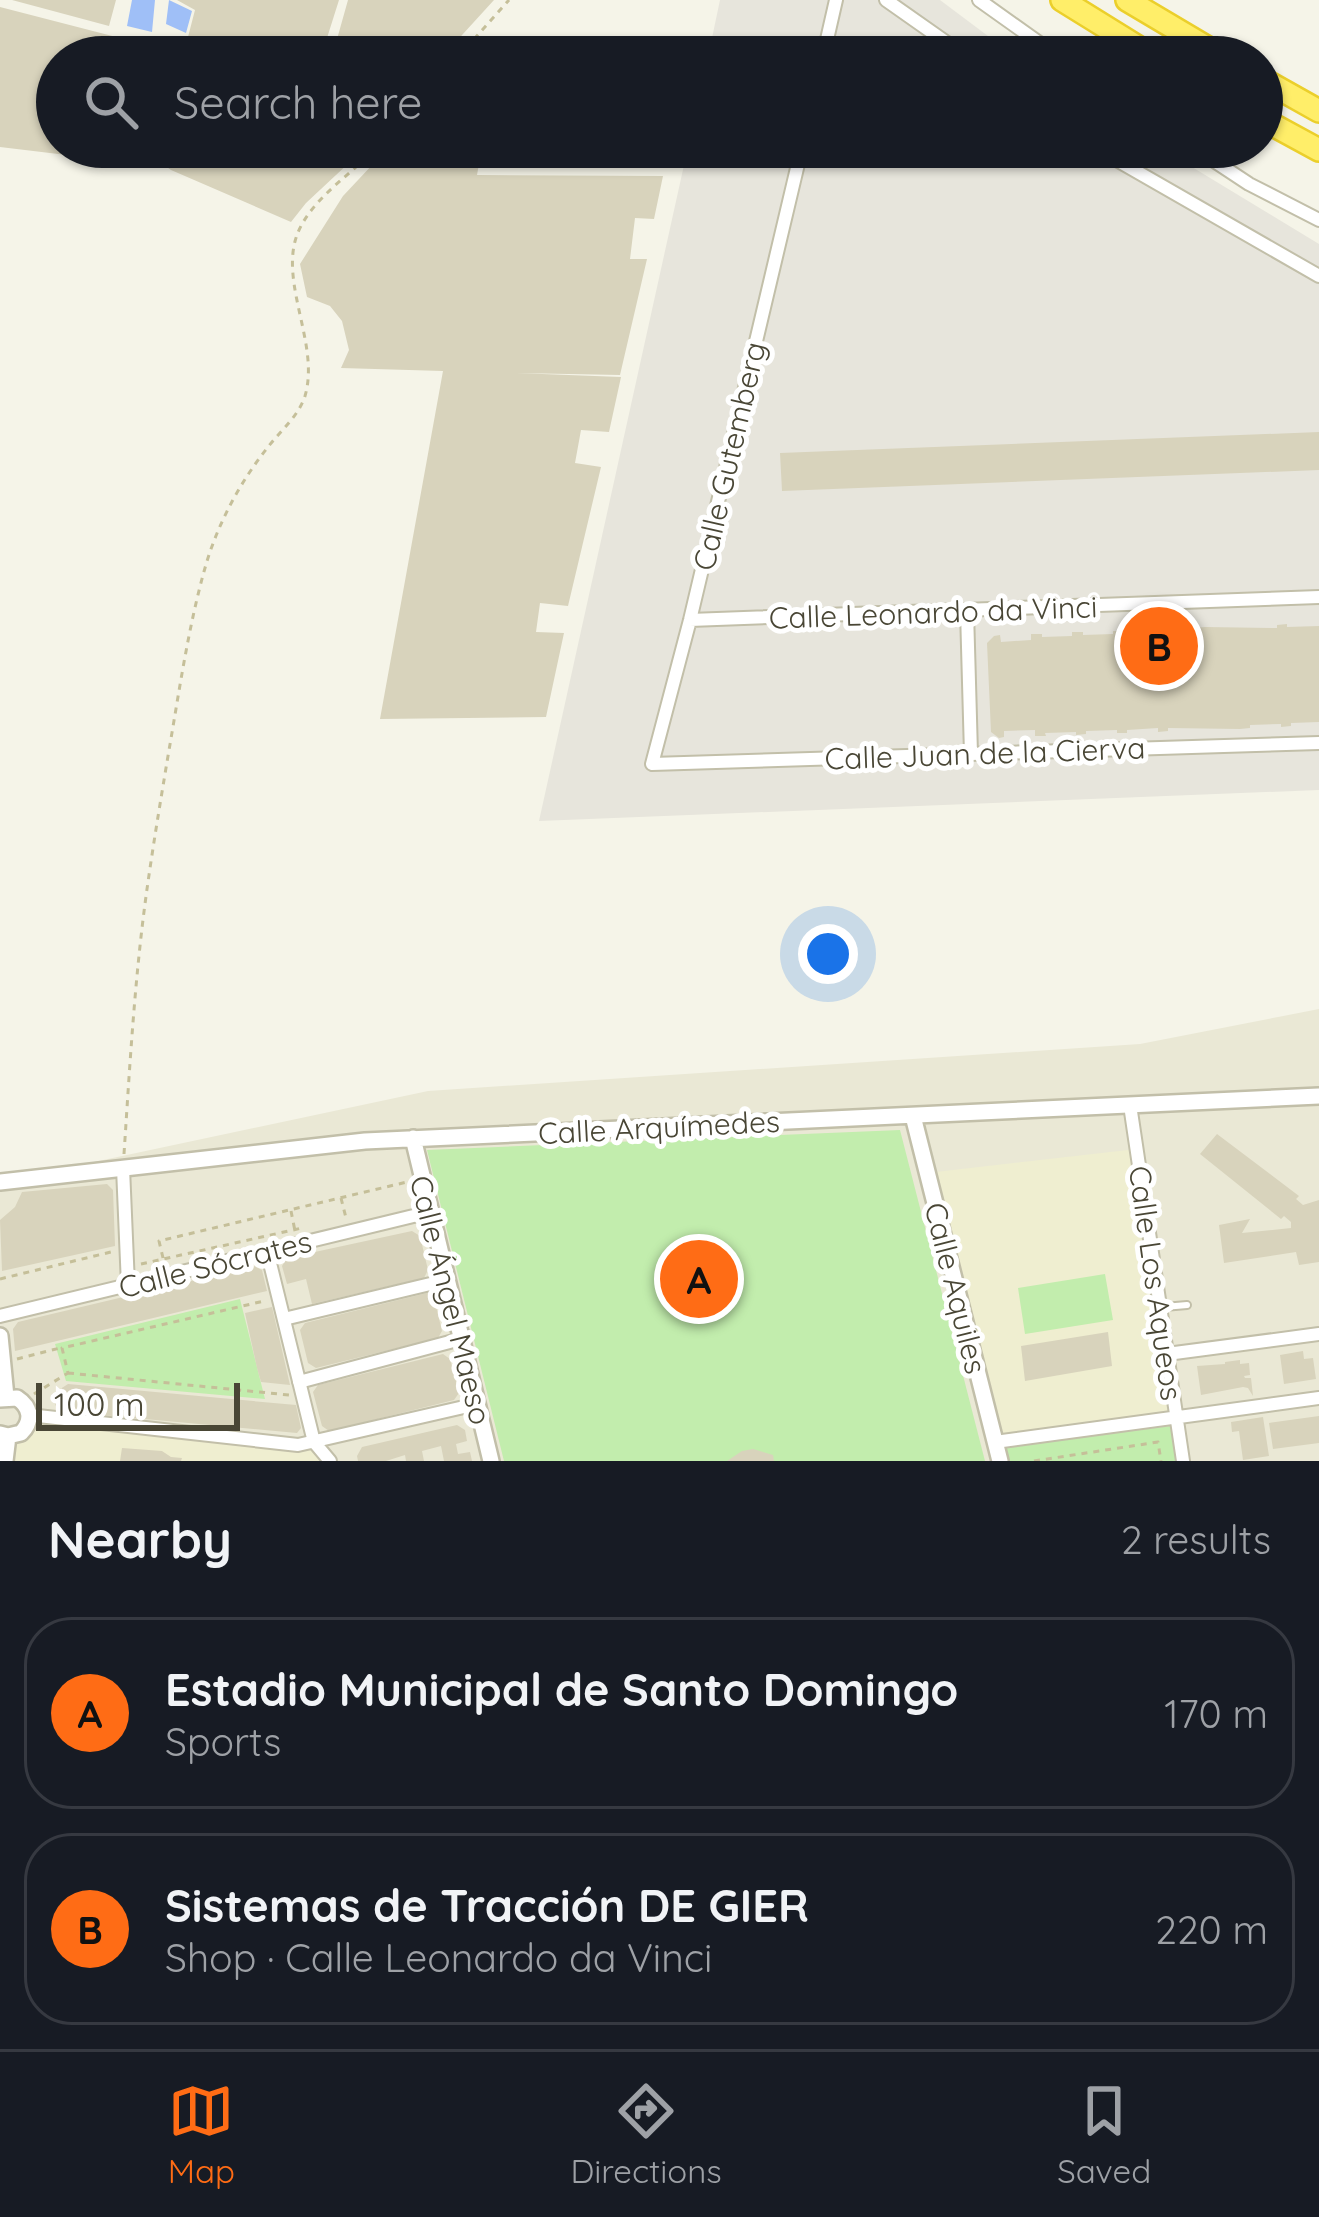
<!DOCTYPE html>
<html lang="en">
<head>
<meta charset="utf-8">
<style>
	:root { --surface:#171b24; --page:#242831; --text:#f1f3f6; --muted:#9ea1a6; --line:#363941; --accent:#ff6c15 }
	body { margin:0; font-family:Quicksand,sans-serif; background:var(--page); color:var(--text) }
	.scale { position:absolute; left:36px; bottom:30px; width:204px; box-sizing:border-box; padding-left:12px; border:6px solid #494635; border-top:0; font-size:33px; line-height:42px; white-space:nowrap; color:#494635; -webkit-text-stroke:9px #fff; paint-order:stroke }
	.you { position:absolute; left:828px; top:954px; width:42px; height:42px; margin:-30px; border:9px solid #fff; border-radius:50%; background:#1a73e8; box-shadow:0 0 0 18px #1a73e833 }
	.badge { display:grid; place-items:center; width:78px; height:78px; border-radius:50%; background:var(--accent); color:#111; font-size:39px; font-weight:700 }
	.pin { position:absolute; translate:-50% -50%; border:6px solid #fff; box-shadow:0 3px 12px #0006 }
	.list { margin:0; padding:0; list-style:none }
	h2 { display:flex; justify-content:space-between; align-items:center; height:156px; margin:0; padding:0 48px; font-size:51px }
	h2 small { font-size:39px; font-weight:400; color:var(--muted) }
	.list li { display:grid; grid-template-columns:78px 1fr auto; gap:36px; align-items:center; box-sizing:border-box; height:192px; margin:0 24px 24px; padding:0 24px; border:3px solid var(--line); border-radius:48px }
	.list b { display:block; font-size:45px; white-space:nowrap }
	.list p { margin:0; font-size:39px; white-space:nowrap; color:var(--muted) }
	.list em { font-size:39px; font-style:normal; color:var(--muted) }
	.icon { flex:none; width:66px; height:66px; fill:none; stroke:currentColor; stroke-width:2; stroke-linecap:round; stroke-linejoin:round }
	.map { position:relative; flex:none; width:1319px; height:1461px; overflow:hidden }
	.search { position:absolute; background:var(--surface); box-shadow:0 3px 9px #0004; left:36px; right:36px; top:36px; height:132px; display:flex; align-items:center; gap:30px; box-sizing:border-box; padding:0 42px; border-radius:66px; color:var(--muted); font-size:45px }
	.sheet { height:588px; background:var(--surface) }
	nav { display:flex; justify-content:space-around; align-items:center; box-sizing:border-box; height:168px; border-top:3px solid var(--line); background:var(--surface); font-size:33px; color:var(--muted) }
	nav a { display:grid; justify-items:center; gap:6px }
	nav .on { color:var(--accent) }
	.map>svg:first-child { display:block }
</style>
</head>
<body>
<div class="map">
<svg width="1319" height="1461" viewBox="0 0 1319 1461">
	<rect width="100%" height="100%" fill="#f5f4e8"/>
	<path fill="#eae8d5" d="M1319,1009V1461H0V1182L428,1091L1140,1044Z"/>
	<path fill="#e7e5dc" d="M720,0H940L1016,57H708Z
		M688,147H1159L1319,244V790L539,821Z"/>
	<path fill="#efeed0" d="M1137,1149L1176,1417L995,1442L927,1173Z
		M29,1415L314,1442L331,1461H5L8,1436Z"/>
	<path fill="#c2edad" d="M900,1130L985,1461H504L427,1150Z
		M1105,1274L1113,1320L1025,1334L1018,1288Z
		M240,1299L265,1399L66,1381L55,1344Z
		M1170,1426L1177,1461H1009L1005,1447Z"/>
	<path fill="#9fbff7" d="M132,0H155L152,32L127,26Z
		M169,0L192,11L186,33L166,24Z"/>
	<path fill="#d8d3bc" d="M12,0H116L109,26Z
		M177,0H339L321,57H227L188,37L195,10Z
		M348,0H494L442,57H332Z
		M0,7L151,46L149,57H57V147H135L133,163L0,147Z
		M181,42L208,57H172Z
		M147,147H337L336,149L351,161L306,203L291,222L171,170L150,155Z
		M389,147H482L477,175L663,176L654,219L635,218L630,259H647L620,375L516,373L621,377L609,432L581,430L575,463L601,467L568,606L540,603L536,632L564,633L546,717L380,719L443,371L341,368L349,350L342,321L330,306L307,297L300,264L343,196Z
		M1319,432V470L782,491L780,453Z
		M1287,624V627L1319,626V722L1291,723V726L1281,727V724L1250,725V728L1240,729L1168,728V731L1158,732V728L1127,730V733H1117V730L1086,731V734L1076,735V732L1045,733L1046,736H1035V730L1004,731V737L999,738L991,732L987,643L994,636L1000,635L1001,642L1031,640V634H1042V637L1072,636V632H1083V635L1113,634V631H1123L1124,634L1154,632V629H1164L1165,632L1195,631V628L1205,627L1277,628V625Z
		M1217,1134L1299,1196L1296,1199L1303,1205L1319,1200V1262L1299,1265L1296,1252L1224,1263L1219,1225L1250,1219L1242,1233L1291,1228V1222L1284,1216L1281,1219L1200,1154Z
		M107,1184L113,1190L115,1246L2,1271L0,1220L15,1207L22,1192Z
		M412,1231L420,1236L428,1270L424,1278L312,1304L306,1279L287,1284L282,1266L287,1258Z
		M254,1266L262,1270L267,1291L15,1351L13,1329L18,1322Z
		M427,1293L434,1298L442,1331L438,1338L316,1368L308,1363L300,1330L305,1323Z
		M272,1307L282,1350L290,1385L261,1382L257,1368L245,1313Z
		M1108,1332L1112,1366L1025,1381L1021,1346Z
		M1303,1351L1304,1359L1313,1358L1316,1379L1284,1384L1280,1355Z
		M443,1354L450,1359L459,1393L454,1400L329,1431L322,1426L313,1392L318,1385Z
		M1240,1360V1364L1249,1363L1250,1375L1244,1376L1245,1378H1251L1253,1396L1248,1388L1243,1387L1201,1395L1197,1366L1225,1364V1362Z
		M68,1384L296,1405L301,1428L297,1433L58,1411L51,1395Z
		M1319,1416V1443L1273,1449L1269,1423Z
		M1263,1417L1269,1456L1243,1460L1239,1431L1232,1432L1231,1422Z
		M457,1425L465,1430L467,1441L456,1444L458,1454L470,1452L472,1461H444L441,1446L422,1451L424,1461H406L405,1455L386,1461H358L357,1456L362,1447Z
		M122,1448L162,1451L171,1457L182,1458L181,1461H120Z
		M753,1449L773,1455L774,1461H727L742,1451Z"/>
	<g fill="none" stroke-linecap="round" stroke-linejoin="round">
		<defs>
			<path id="service" d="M1164,1307L1187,1305"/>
			<path id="minor" d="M886,0L967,57
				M979,0L1059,57
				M823,57L836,0
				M802,147L690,620L652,764L1319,743
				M1094,147L1319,276
				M1193,147L1249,184L1319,220
				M967,611L971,754
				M690,620L1319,597
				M1130,1105L1183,1461
				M123,1168L128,1285
				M267,1251L314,1442L330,1461
				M0,1316L430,1212
				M284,1319L447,1280
				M1167,1354L1319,1334
				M299,1382L461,1339
				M29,1415L298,1445L477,1404
				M995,1442L1319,1398"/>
			<path id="tertiary" d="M913,1116L1000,1461
				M413,1138L491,1461
				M0,1182L365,1141L1319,1096
				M0,1336L6,1397
				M0,1399L17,1398C31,1407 33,1421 21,1433L8,1436L0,1434
				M5,1461L8,1436"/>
			<path id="motorway" d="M1062,0L1154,57
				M1127,0L1223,57
				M1262,79L1319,111
				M1262,119L1319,150"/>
		</defs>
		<use href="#service" stroke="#c2bfa9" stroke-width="10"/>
		<use href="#minor" stroke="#c2bfa9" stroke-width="16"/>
		<use href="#tertiary" stroke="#c2bfa9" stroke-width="20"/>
		<use href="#motorway" stroke="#ebcf2b" stroke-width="26"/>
		<path stroke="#c5bf99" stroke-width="3" stroke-dasharray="6 6" stroke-linecap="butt" d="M458,57L509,0
			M124,1154C130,1063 135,972 148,882C154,840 161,798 168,756C179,693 188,628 205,568C217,525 240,482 268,447C281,430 298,417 305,396C321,342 274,276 301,226C318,194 353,173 377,147
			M341,1198L346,1218
			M291,1211L295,1231
			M163,1258L159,1241L407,1182
			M141,1264L302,1228
			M0,1279L115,1251
			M17,1359L60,1348
			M68,1373L289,1395
			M34,1394L68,1373L62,1348L264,1301
			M1034,1461L1158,1442L1161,1461"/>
		<use href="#service" stroke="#fff" stroke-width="6"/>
		<use href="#minor" stroke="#fff" stroke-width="12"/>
		<use href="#tertiary" stroke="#fff" stroke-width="15"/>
		<use href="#motorway" stroke="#ffee69" stroke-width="21"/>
	</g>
	<g text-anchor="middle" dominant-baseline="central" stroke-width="10" stroke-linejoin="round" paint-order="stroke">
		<g font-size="30" fill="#494635" stroke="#fff">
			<text transform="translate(729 456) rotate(-77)">Calle Gutemberg</text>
			<text transform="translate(933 612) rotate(-2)">Calle Leonardo da Vinci</text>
			<text transform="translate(985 753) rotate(-2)">Calle Juan de la Cierva</text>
			<text transform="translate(659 1127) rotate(-3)">Calle Arquímedes</text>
			<text transform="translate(215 1264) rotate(-14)">Calle Sócrates</text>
			<text transform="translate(1156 1283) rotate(82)">Calle Los Aqueos</text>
			<text transform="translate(956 1288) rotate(76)">Calle Aquiles</text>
			<text transform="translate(451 1300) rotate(76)">Calle Ángel Maeso</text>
		</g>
	</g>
</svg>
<div class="scale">100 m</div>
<div class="you"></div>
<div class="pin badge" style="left:699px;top:1279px">A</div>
<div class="pin badge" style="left:1159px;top:646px">B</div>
<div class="search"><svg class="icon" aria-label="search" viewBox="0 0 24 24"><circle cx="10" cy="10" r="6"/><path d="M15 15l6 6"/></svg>Search here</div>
</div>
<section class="sheet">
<h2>Nearby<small>2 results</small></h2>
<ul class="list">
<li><span class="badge">A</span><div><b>Estadio Municipal de Santo Domingo</b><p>Sports</p></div><em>170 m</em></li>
<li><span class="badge">B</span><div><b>Sistemas de Tracción DE GIER</b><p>Shop · Calle Leonardo da Vinci</p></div><em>220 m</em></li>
</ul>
</section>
<nav>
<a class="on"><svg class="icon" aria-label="map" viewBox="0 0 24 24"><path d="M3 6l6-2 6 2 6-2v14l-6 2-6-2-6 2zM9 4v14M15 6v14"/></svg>Map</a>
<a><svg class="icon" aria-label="directions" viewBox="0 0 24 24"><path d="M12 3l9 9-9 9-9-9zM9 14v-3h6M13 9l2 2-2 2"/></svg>Directions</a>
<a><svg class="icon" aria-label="saved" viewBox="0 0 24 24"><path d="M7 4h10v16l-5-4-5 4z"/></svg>Saved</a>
</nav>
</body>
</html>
